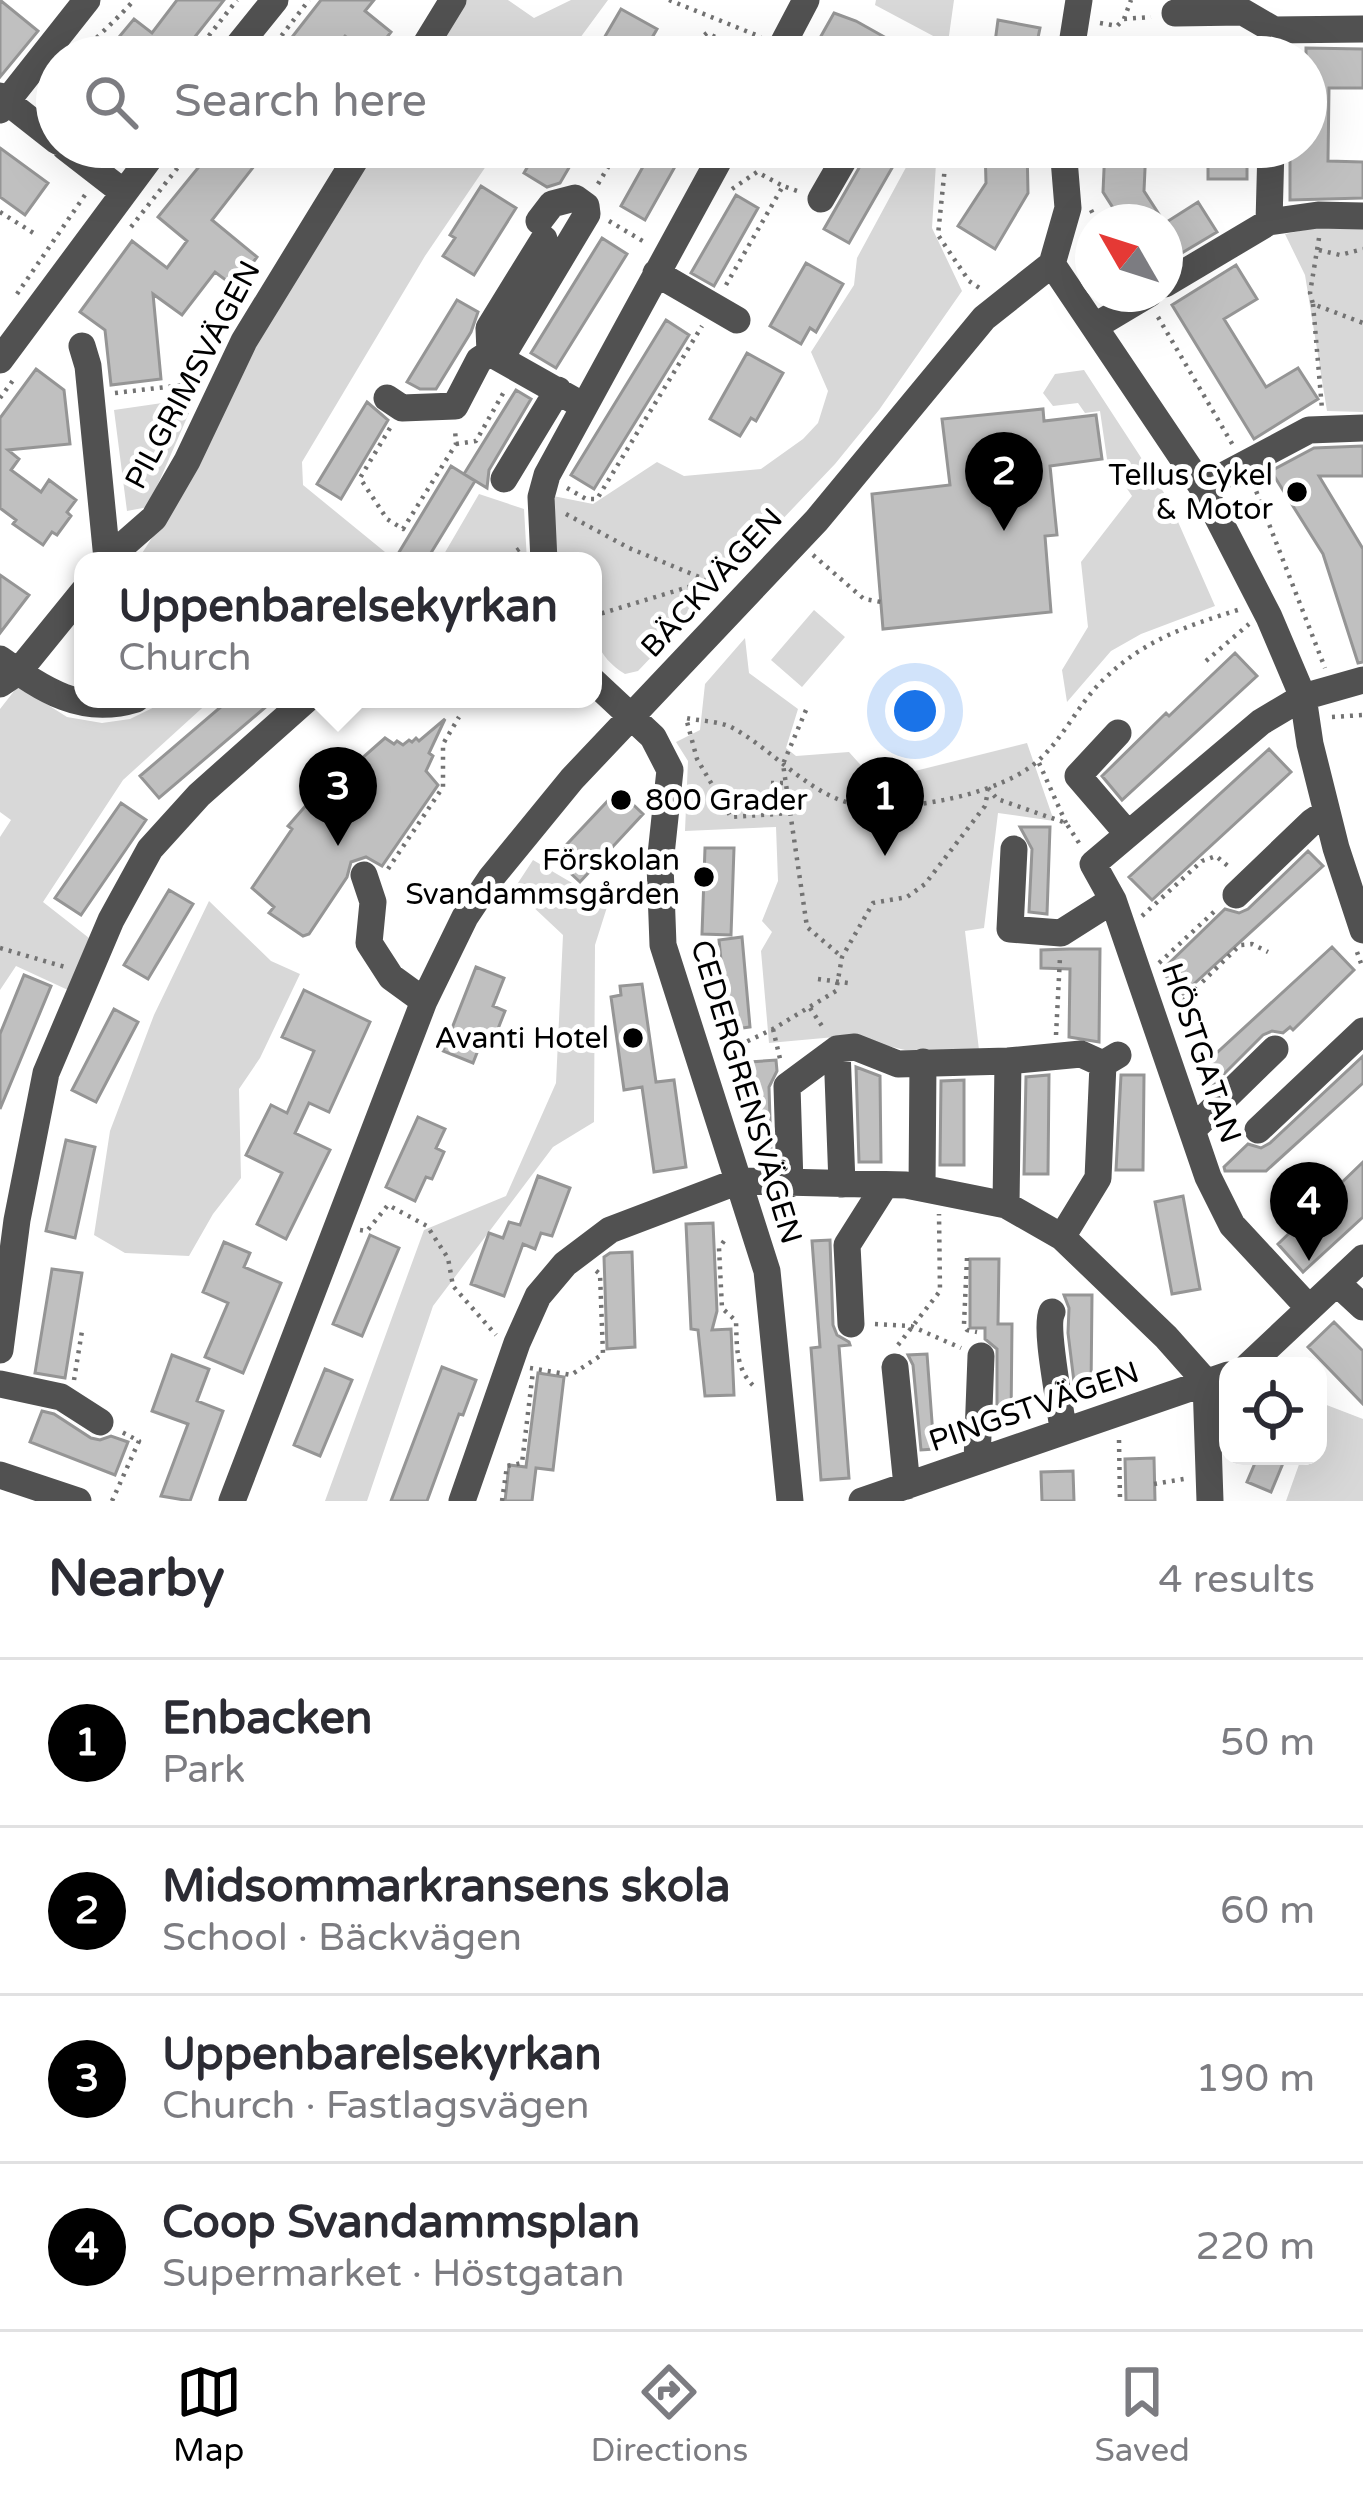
<!DOCTYPE html>
<html lang="en">
<head>
<meta charset="utf-8">
<style>
	:root { --surface:#fff; --page:#f7f7f7; --text:#2b2b33; --muted:#7c7c81; --line:#e1e1e2; --accent:#000 }
	body { margin:0; font-family:"Varela Round",sans-serif; background:var(--page); color:var(--text) }
	.controls { position:absolute; right:36px; bottom:36px; display:grid; overflow:hidden; border-radius:24px; box-shadow:0 12px 48px #0002 }
	.controls button { width:108px; height:108px; display:grid; place-items:center; padding:0; border:0; border-bottom:3px solid var(--line); background:var(--surface); color:var(--text); font:60px sans-serif }
	.compass { position:absolute; left:1075px; top:204px; width:108px; height:108px; border-radius:50%; background:var(--surface); box-shadow:0 12px 48px #0002; rotate:309deg }
	.you { position:absolute; left:915px; top:711px; width:42px; height:42px; margin:-30px; border:9px solid #fff; border-radius:50%; background:#1a73e8; box-shadow:0 0 0 18px #1a73e833 }
	.badge { display:grid; place-items:center; width:78px; height:78px; border-radius:50%; background:var(--accent); color:#fff; font-size:39px; font-weight:700 }
	.pin { position:absolute; translate:-50% -99px; filter:drop-shadow(0 3px 6px #0008) }
	.pin::after { content:''; position:absolute; top:63px; width:42px; height:36px; background:inherit; clip-path:polygon(0 0,100% 0,50% 100%) }
	.popup { position:absolute; left:74px; top:552px; width:528px; height:156px; box-sizing:border-box; display:grid; place-content:center; border-radius:24px; background:var(--surface); filter:drop-shadow(0 3px 9px #0005); font-size:39px; white-space:nowrap; color:var(--muted) }
	.popup b { font-size:45px; color:var(--text) }
	.popup::after { content:''; position:absolute; left:50%; top:100%; margin-left:-24px; border:24px solid transparent; border-top-color:var(--surface) }
	.list { margin:0; padding:0; list-style:none }
	h2 { display:flex; justify-content:space-between; align-items:center; height:156px; margin:0; padding:0 48px; font-size:51px }
	h2 small { font-size:39px; font-weight:400; color:var(--muted) }
	.list li { display:grid; grid-template-columns:78px 1fr auto; gap:36px; align-items:center; box-sizing:border-box; height:168px; padding:0 48px; border-top:3px solid var(--line) }
	.list b { display:block; font-size:45px; white-space:nowrap }
	.list p { margin:0; font-size:39px; white-space:nowrap; color:var(--muted) }
	.list em { font-size:39px; font-style:normal; color:var(--muted) }
	.icon { flex:none; width:66px; height:66px; fill:none; stroke:currentColor; stroke-width:2; stroke-linecap:round; stroke-linejoin:round }
	.map { position:relative; flex:none; width:1363px; height:1501px; overflow:hidden }
	.search { position:absolute; background:var(--surface); box-shadow:0 12px 48px #0002; left:36px; right:36px; top:36px; height:132px; display:flex; align-items:center; gap:30px; box-sizing:border-box; padding:0 42px; border-radius:66px; color:var(--muted); font-size:45px }
	.sheet { height:828px; background:var(--surface) }
	nav { display:flex; justify-content:space-around; align-items:center; box-sizing:border-box; height:168px; border-top:3px solid var(--line); background:var(--surface); font-size:33px; color:var(--muted) }
	nav a { display:grid; justify-items:center; gap:6px }
	nav .on { color:var(--accent) }
	.map>svg:first-child { display:block }
</style>
</head>
<body>
<div class="map">
<svg width="1363" height="1501" viewBox="0 0 1363 1501">
	<rect width="100%" height="100%" fill="#fff"/>
	<path fill="#d8d8d8" d="M464,0H508L534,18L571,0H608L566,57H429Z
		M876,0H954L946,57H927L937,38L875,5Z
		M374,147H499L425,256L302,462L303,485L396,561H137L188,482L264,327Z
		M917,147H937L932,228L962,291L879,410L835,464L638,671L625,674C581,647 593,606 593,561H556L553,496L593,504L657,462L684,476L761,469L803,439L818,423L828,391L811,352L854,285L857,258Z
		M1325,226L1363,227V412L1327,411L1305,275L1285,234Z
		M1084,370L1168,499L1215,606L1141,634L1111,651L1067,702L1062,670L1088,627L1081,562L1132,496L1107,459L1100,411L1085,413L1078,403L1053,406L1043,393L1055,374Z
		M176,401L189,413L148,507L127,511L114,410Z
		M479,494L524,509L527,561H440Z
		M814,610L845,637L802,687L771,660Z
		M745,638L749,673L798,709L786,748L796,756L849,752L875,781L1027,743L1054,821L998,813L984,928L965,931L979,1050H905L846,1036L769,1043L761,951L772,932L762,921L778,881L776,827L685,831L688,761L676,742L700,730L705,684Z
		M18,686L67,717L102,723L130,719L171,699H212L123,780L43,902L89,938L68,990L16,966L0,990V837L11,820L0,812V709Z
		M533,860L608,904L595,945L594,1122L553,1147L433,1306L367,1501H325L424,1230L506,1196L556,1083L563,935L514,889Z
		M209,901L271,961L300,974L260,1058L239,1089L241,1178L213,1214L189,1256L125,1253L94,1235L110,1131L154,1015Z
		M1324,1404L1363,1419V1501H1286L1302,1456H1318V1418Z"/>
	<path fill="#c0c0c0" stroke="#959595" stroke-width="3" d="M0,0L38,31L0,77Z
		M177,0H224L179,57H144L119,37L134,19L152,33Z
		M321,0H374L365,11L391,32L372,57L345,36L329,57H291L282,50Z
		M621,9L657,29L641,57H593Z
		M834,13L856,21L920,57H838L816,45Z
		M998,20L1040,28L1034,57H993Z
		M1306,48L1363,49V88H1329L1328,161L1363,162V198L1290,200V147H1306Z
		M215,147H269L212,220L257,257L235,287L215,272L182,315L153,294L161,379L111,385L105,330L80,312L132,241L167,268L187,241L158,217Z
		M539,147H581L560,183L547,187L524,173Z
		M654,147H686L645,220L621,206Z
		M871,147H904L849,243L824,229Z
		M985,147H1027L1028,193L995,249L958,226L986,183Z
		M1105,147H1146L1144,191L1164,222H1122L1103,192Z
		M1208,147H1247V179H1208Z
		M0,148L48,183L25,215L0,197Z
		M481,186L516,208L474,275L443,256L455,238L450,235Z
		M736,195L758,208L714,286L691,273Z
		M1198,202L1217,232L1165,263V223Z
		M602,238L627,254L556,368L531,353Z
		M806,263L843,284L816,332L810,328L801,344L770,326Z
		M1236,265L1257,299L1224,319L1266,387L1298,368L1318,399L1254,439L1172,305Z
		M457,300L478,312L471,332L436,389H420L407,382Z
		M666,320L689,335L594,489L571,475Z
		M747,353L783,373L756,421L751,418L740,436L710,419Z
		M36,369L64,390L70,444L8,450L19,459L11,470L41,492L49,480L76,500L67,512L71,516L57,535L52,532L43,545L13,524L16,520L0,508V418Z
		M516,390L531,399L489,470L487,488L464,474Z
		M367,402L388,420L341,499L317,484Z
		M1043,409L1044,421L1096,415L1102,459L1050,466L1057,535L1045,536L1051,612L883,629L872,494L950,485L942,419Z
		M1363,446V476H1319L1363,549V662L1358,663L1323,554L1271,471L1314,448Z
		M451,466L475,481L426,561H410L398,554Z
		M0,575L29,595L0,633Z
		M1235,653L1257,676L1122,800L1102,776L1166,713L1169,716Z
		M230,699H275L159,798L140,776Z
		M445,719L429,753L433,756L426,771L438,785L382,866L366,857L351,862L347,877L309,934L303,936L269,913L274,907L252,888L292,829L288,826L322,787L327,789L385,738L394,744L397,741L403,745L409,740L412,742L416,738L419,741Z
		M1269,749L1291,772L1152,900L1129,877Z
		M618,790L643,814L580,882L554,858Z
		M121,803L146,820L81,915L55,898Z
		M1020,827H1050L1047,914L1029,912L1032,849Z
		M705,848H734L731,935L702,934Z
		M1308,851L1323,866L1183,994L1161,971L1225,909L1239,913L1248,909Z
		M169,890L193,904L148,979L124,965Z
		M742,937L750,1027L728,1030L719,940Z
		M1332,947L1354,970L1293,1030L1290,1027L1283,1033L1272,1031L1263,1035L1212,1086L1197,1071Z
		M1069,949H1100L1099,1042L1069,1037L1070,969L1041,968V950Z
		M476,967L504,978L493,1006L505,1011L492,1044L482,1040L473,1063L443,1051Z
		M24,975L51,986L0,1109V1034Z
		M642,984L656,1082L674,1080L686,1167L654,1172L642,1087L624,1090L611,997L621,995L620,986Z
		M304,990L370,1022L329,1112L309,1103L295,1133L330,1150L286,1239L257,1224L282,1173L246,1155L271,1105L287,1113L314,1051L282,1037Z
		M114,1009L138,1022L96,1102L72,1090Z
		M1363,1056V1083L1266,1171H1225L1224,1167L1248,1144L1261,1148L1270,1143Z
		M776,1060L777,1071L769,1087L771,1152L760,1153L750,1062Z
		M856,1067L880,1076L881,1162H859Z
		M1049,1075L1048,1174H1024L1026,1077Z
		M1121,1075H1144L1143,1170H1116Z
		M964,1080V1165H940L941,1081Z
		M418,1117L445,1129L436,1148L444,1152L432,1179L426,1177L415,1201L386,1187Z
		M66,1140L95,1147L75,1238L46,1231Z
		M1363,1162V1217L1303,1272L1278,1244Z
		M538,1176L570,1188L552,1236L541,1233L535,1249L523,1244L504,1296L471,1284L489,1233L503,1238L509,1222L520,1225Z
		M1183,1196L1200,1289L1172,1294L1155,1202Z
		M713,1223L717,1311L712,1330L731,1329L734,1395L705,1396L698,1330L691,1329L686,1224Z
		M370,1235L399,1248L362,1336L333,1324Z
		M830,1240L833,1325L837,1335L849,1342L850,1345L839,1346L849,1478L821,1480L811,1348L820,1347L812,1241Z
		M224,1242L250,1253L244,1267L281,1283L243,1373L205,1357L228,1303L203,1292Z
		M632,1252L635,1347L607,1349L604,1257L610,1253Z
		M970,1259H999L998,1324H1012L1011,1421H997V1349L985,1339V1328H970Z
		M52,1269L82,1273L65,1378L35,1373Z
		M1064,1295H1092L1091,1390H1075L1068,1333L1069,1308Z
		M1334,1322L1363,1351V1404L1308,1347Z
		M927,1354L934,1449L921,1450L913,1365L908,1355Z
		M172,1355L209,1369L197,1401L223,1411L190,1501L161,1496L188,1424L152,1411Z
		M442,1367L476,1380L463,1415L459,1414L427,1501H391Z
		M325,1369L352,1380L320,1456L294,1445Z
		M538,1373L564,1377L553,1470L536,1468L532,1501H505L509,1465L526,1467Z
		M42,1411L54,1414L91,1438L100,1440L111,1436L128,1442L115,1475L30,1442Z
		M1258,1456H1286L1271,1492L1247,1482Z
		M1154,1458L1155,1501H1126L1125,1459Z
		M1073,1471L1074,1501H1042L1041,1472Z"/>
	<g fill="none" stroke-linecap="round" stroke-linejoin="round">
		<path stroke="#737373" stroke-width="4.5" stroke-dasharray="3 6" stroke-linecap="butt" d="M669,0L761,37
			M1124,19L1151,17
			M1100,23L1117,26L1124,19L1131,0
			M76,55C86,49 126,10 134,0
			M192,57L237,0
			M265,57L309,0
			M676,57L707,33L752,54
			M947,147L938,235L969,281L984,291
			M598,184L620,147
			M732,189L757,172L783,186
			M1091,210L1097,222
			M0,212L35,234
			M609,221L646,243
			M131,227L194,147
			M1319,238L1310,293L1313,304L1363,323
			M1319,250L1340,255L1363,249
			M726,285L783,186L800,192
			M17,294L85,195
			M1313,304L1322,409
			M1158,317L1234,447
			M115,393L183,385L198,392
			M0,398L14,379
			M390,428L360,478L387,519L403,529L456,444L455,429
			M456,444L476,441L505,390
			M1253,483L1325,668
			M567,488L586,499H597L702,326
			M566,514L629,548L709,581L725,583
			M813,555L864,599L881,602
			M502,561L522,547
			M593,616L708,581
			M1206,661L1249,624
			M806,710L783,764L807,927L842,957
			M1332,717L1363,715
			M1039,763L1066,823
			M771,783H786
			M988,788L997,799L1066,823L1081,846
			M791,813L731,817L697,759L686,718C700,721 718,721 731,727C775,750 813,801 865,806C914,810 1003,794 1040,759C1064,737 1079,703 1103,680C1145,639 1187,626 1241,609
			M388,869L443,787V744L459,717
			M1142,916L1202,861L1216,856L1229,867
			M0,948L65,967
			M1357,952L1363,969
			M1159,963L1217,909
			M818,979L848,983
			M810,1008L824,1029
			M1177,1018L1185,999L1240,945L1252,944L1268,952
			M773,1029L781,1063
			M1056,1035L1060,957
			M723,1053L773,1029L836,991L842,957L873,903L907,897L925,884L985,806L988,791
			M360,1230L367,1231L388,1205L427,1226L448,1258L453,1286L496,1335
			M724,1241L719,1248L722,1308L736,1321C737,1347 735,1371 757,1389
			M967,1258L964,1324L967,1330L977,1332
			M875,1324L911,1326L961,1348
			M898,1345L940,1291L939,1214
			M530,1368L571,1375L603,1354L600,1274L594,1269
			M74,1380L82,1331
			M1119,1440L1120,1501
			M1154,1484L1184,1479
			M112,1501L139,1441L118,1430
			M502,1501L507,1466L522,1463L533,1371"/>
		<path stroke="#515151" stroke-width="27" d="M1175,13L1243,12L1274,30L1363,29
			M229,57L275,0
			M418,57L453,0
			M776,57L806,0
			M1070,57L1079,0
			M0,96L57,141
			M0,110L87,0
			M65,147L123,192
			M821,199L851,147
			M1269,222L1271,147
			M1052,264L1202,487L1269,617L1303,697L1310,744L1336,848L1363,930
			M1052,264L1068,208L1063,147
			M656,273L737,320
			M1165,284L1269,222L1318,215L1363,216
			M1097,325L1149,294
			M82,346L88,366L107,559
			M490,353L489,328L544,239
			M502,356L587,214L586,206L575,198L552,204L539,221
			M0,360L158,147
			M387,398L402,408L455,406L479,360L490,353L582,405
			M504,479L558,390
			M1202,487L1309,430L1363,428
			M105,561L154,518L187,461L244,341L363,147
			M544,561L541,497L547,475L726,147
			M0,659C44,690 81,716 136,699
			M593,681L653,737L670,770L660,864L663,945L767,1271L790,1501
			M0,684L18,672L83,592
			M1118,733L1078,776L1127,833
			M1014,849L1010,929L1061,933L1113,900
			M364,875L373,902L369,943L391,977L424,1001
			M1236,895L1312,822L1327,812
			M837,1049L842,1184
			M1192,1130L1275,1049
			M1258,1130L1363,1031
			M790,1184L787,1086L837,1049L855,1047L898,1064L1008,1061L1081,1054L1103,1064L1118,1055
			M922,1188L923,1062
			M1006,1205L1008,1061
			M1062,1237L1098,1178L1103,1064
			M1337,1283L1363,1307
			M1309,1308L1232,1225L1208,1177L1113,900L1093,864L1261,722L1303,697L1363,680
			M1052,1312C1044,1328 1061,1406 1063,1431
			M851,1324L847,1245L885,1185
			M0,1350L17,1220L46,1073L111,920L150,849L199,795L307,699
			M1248,1366L1363,1258
			M895,1367L907,1486
			M1206,1382L1210,1501
			M0,1384L61,1397L100,1422
			M977,1461L981,1356
			M0,1475L78,1501
			M232,1501L424,1001L465,917L491,878L572,779L817,520L984,318L1052,264
			M462,1501L517,1343L538,1296L565,1264L610,1230L739,1181L906,1185L1006,1205L1062,1237L1166,1337L1206,1382
			M862,1501L1228,1375"/>
	</g>
	<g fill="#000" stroke="#fff" stroke-width="4.5">
		<circle cx="1297" cy="492" r="12"/>
		<circle cx="621" cy="800" r="12"/>
		<circle cx="704" cy="877" r="12"/>
		<circle cx="633" cy="1038" r="12"/>
	</g>
	<g text-anchor="middle" dominant-baseline="central" stroke-width="10" stroke-linejoin="round" paint-order="stroke">
		<g font-size="30" fill="#000" stroke="#fff">
			<text transform="translate(193 375) rotate(-62)">PILGRIMSVÄGEN</text>
			<text transform="translate(712 583) rotate(-47)">BÄCKVÄGEN</text>
			<text transform="translate(1201 1053) rotate(71)">HÖSTGATAN</text>
			<text transform="translate(746 1092) rotate(73)">CEDERGRENSVÄGEN</text>
			<text transform="translate(1034 1407) rotate(-19)">PINGSTVÄGEN</text>
		</g>
		<g font-size="30" fill="#000" stroke="#fff" text-anchor="end">
			<text x="1273" y="475">Tellus Cykel<tspan x="1273" dy="34">&amp; Motor</tspan></text>
			<text x="645" y="800" text-anchor="start">800 Grader</text>
			<text x="680" y="860">Förskolan<tspan x="680" dy="34">Svandammsgården</tspan></text>
			<text x="609" y="1038">Avanti Hotel</text>
		</g>
	</g>
</svg>
<div class="controls">
<button><svg class="icon" aria-label="locate" viewBox="0 0 24 24"><circle cx="12" cy="12" r="6"/><path d="M12 2v4M12 18v4M2 12h4M18 12h4"/></svg></button>
</div>
<svg class="compass" viewBox="-18 -18 36 36"><path d="M0-13l5 13h-10z" fill="#e53935"/><path d="M0 13l5-13h-10z" fill="#7c7c81"/></svg>
<div class="you"></div>
<div class="pin badge" style="left:885px;top:856px">1</div>
<div class="pin badge" style="left:1004px;top:531px">2</div>
<div class="pin badge" style="left:338px;top:846px">3</div>
<div class="popup"><b>Uppenbarelsekyrkan</b>Church</div>
<div class="pin badge" style="left:1309px;top:1261px">4</div>
<div class="search"><svg class="icon" aria-label="search" viewBox="0 0 24 24"><circle cx="10" cy="10" r="6"/><path d="M15 15l6 6"/></svg>Search here</div>
</div>
<section class="sheet">
<h2>Nearby<small>4 results</small></h2>
<ul class="list">
<li><span class="badge">1</span><div><b>Enbacken</b><p>Park</p></div><em>50 m</em></li>
<li><span class="badge">2</span><div><b>Midsommarkransens skola</b><p>School · Bäckvägen</p></div><em>60 m</em></li>
<li><span class="badge">3</span><div><b>Uppenbarelsekyrkan</b><p>Church · Fastlagsvägen</p></div><em>190 m</em></li>
<li><span class="badge">4</span><div><b>Coop Svandammsplan</b><p>Supermarket · Höstgatan</p></div><em>220 m</em></li>
</ul>
</section>
<nav>
<a class="on"><svg class="icon" aria-label="map" viewBox="0 0 24 24"><path d="M3 6l6-2 6 2 6-2v14l-6 2-6-2-6 2zM9 4v14M15 6v14"/></svg>Map</a>
<a><svg class="icon" aria-label="directions" viewBox="0 0 24 24"><path d="M12 3l9 9-9 9-9-9zM9 14v-3h6M13 9l2 2-2 2"/></svg>Directions</a>
<a><svg class="icon" aria-label="saved" viewBox="0 0 24 24"><path d="M7 4h10v16l-5-4-5 4z"/></svg>Saved</a>
</nav>
</body>
</html>
